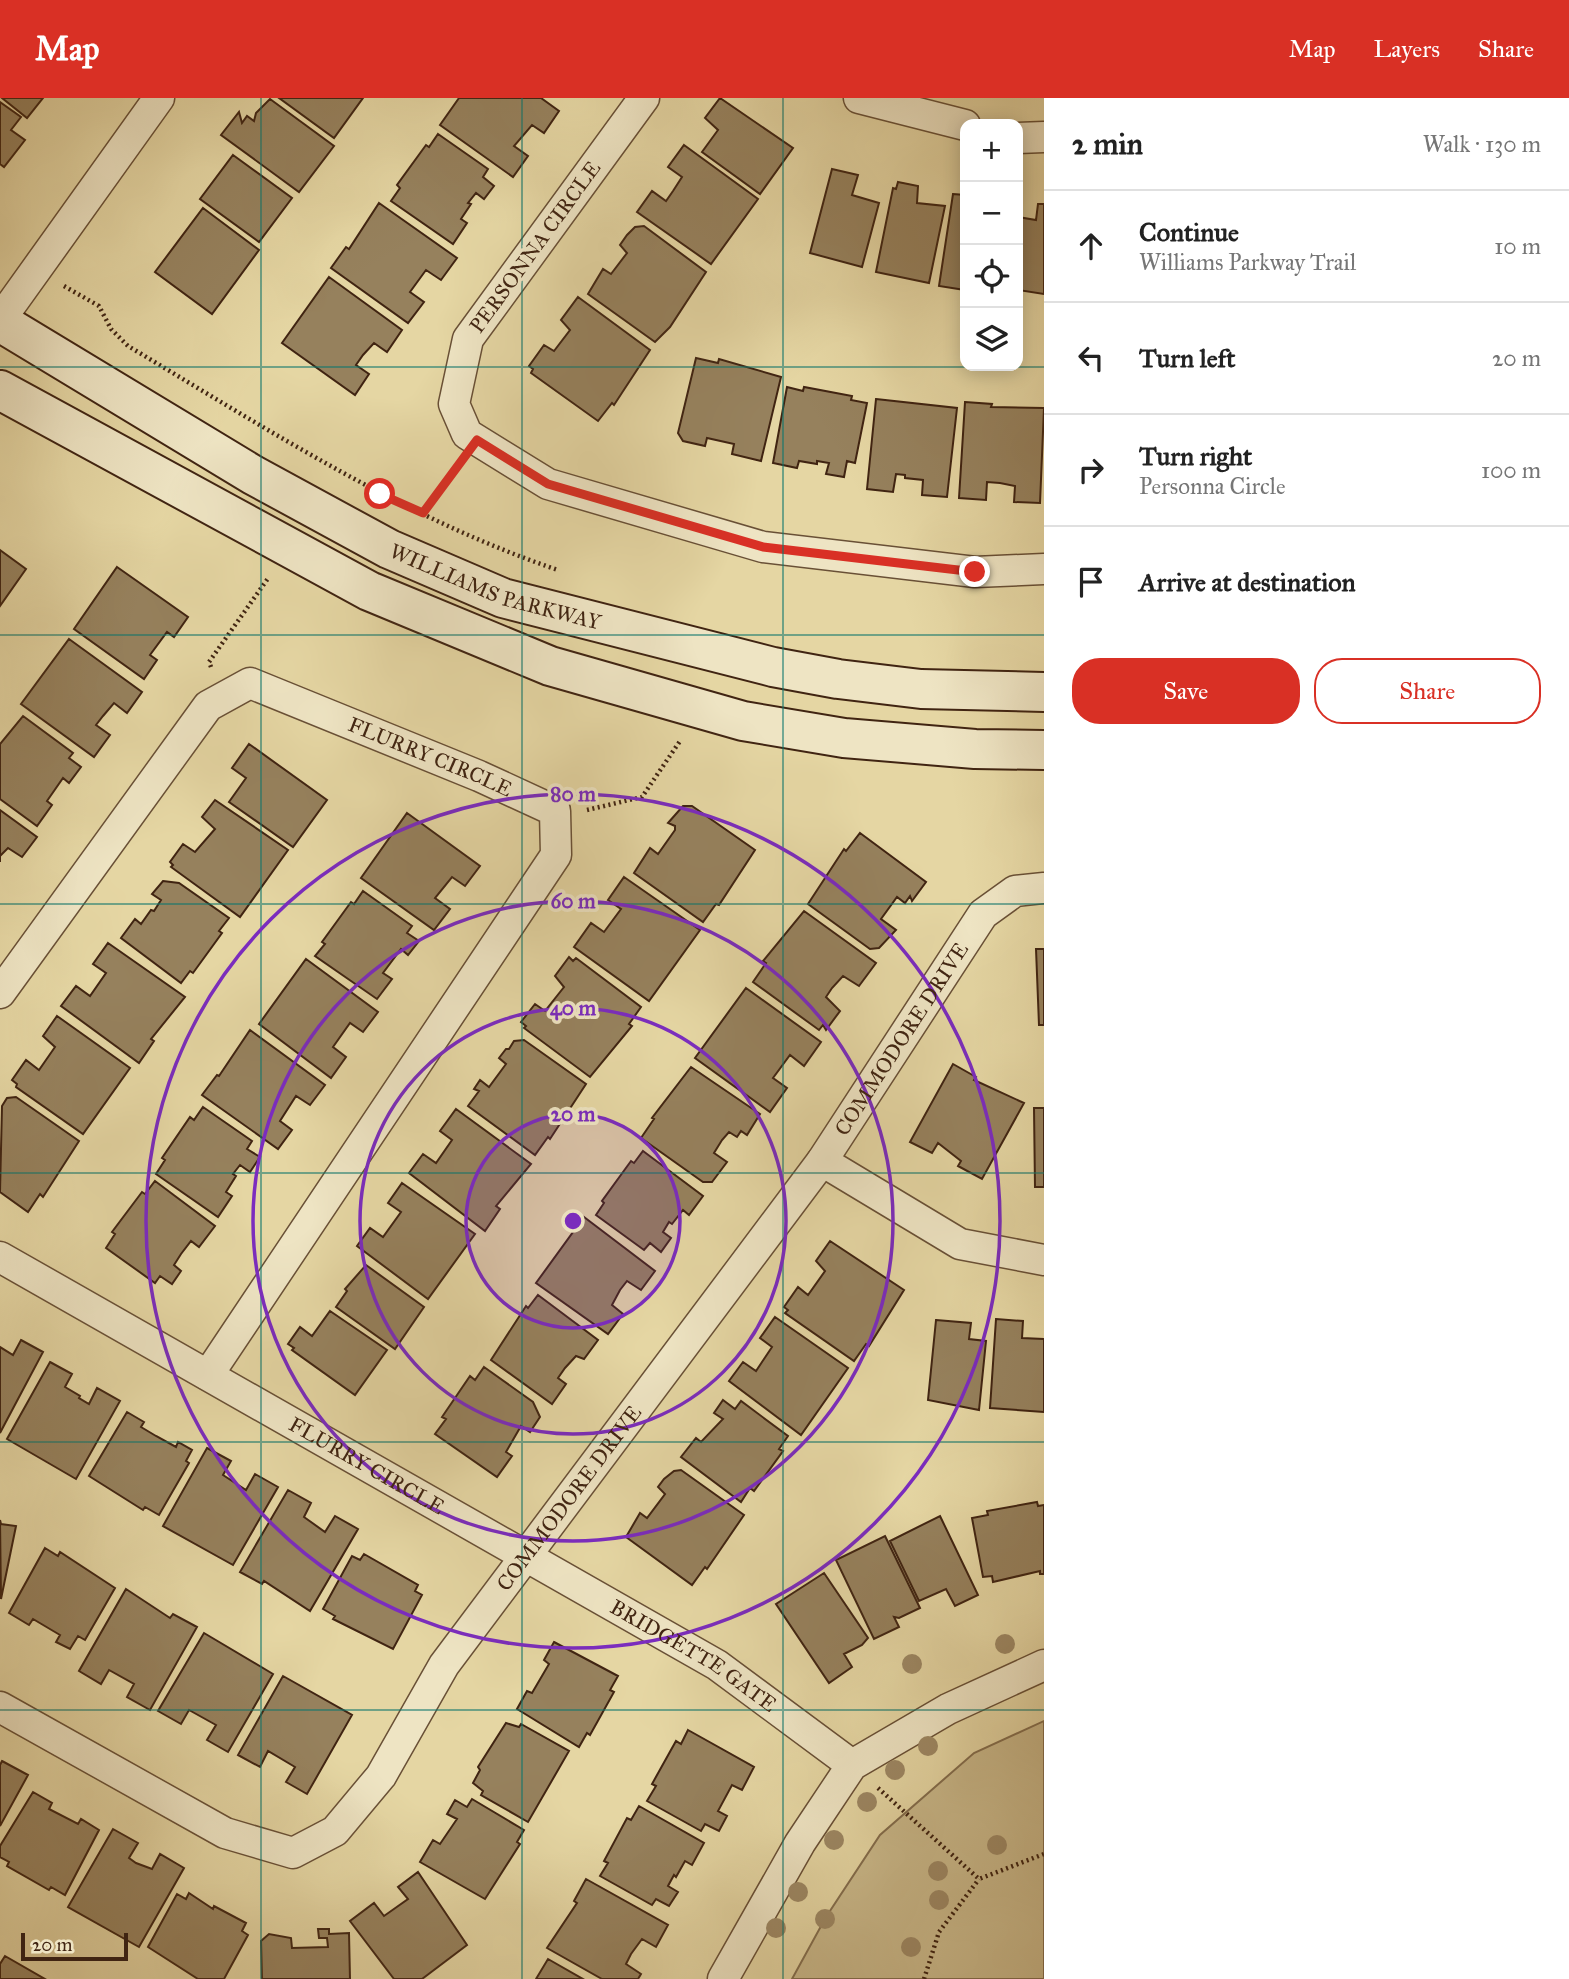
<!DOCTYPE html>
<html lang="en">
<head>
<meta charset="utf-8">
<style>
	:root { --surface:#fff; --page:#f2f2f2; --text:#222; --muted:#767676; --line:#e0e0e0; --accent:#d93025 }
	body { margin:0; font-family:"IM FELL Great Primer",serif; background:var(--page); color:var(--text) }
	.controls { position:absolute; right:21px; top:21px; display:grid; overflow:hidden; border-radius:14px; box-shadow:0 4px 18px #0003 }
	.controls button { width:63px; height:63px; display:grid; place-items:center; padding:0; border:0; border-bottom:2px solid var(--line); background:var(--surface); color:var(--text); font:35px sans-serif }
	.scale { position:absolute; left:21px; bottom:18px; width:107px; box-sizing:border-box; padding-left:7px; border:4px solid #402412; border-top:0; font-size:19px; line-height:24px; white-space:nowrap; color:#402412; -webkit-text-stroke:5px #eee4c3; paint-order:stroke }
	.stop { position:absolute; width:21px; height:21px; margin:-16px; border:5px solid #d93025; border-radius:50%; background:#fff }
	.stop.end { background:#d93025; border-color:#fff; box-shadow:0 2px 7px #0008 }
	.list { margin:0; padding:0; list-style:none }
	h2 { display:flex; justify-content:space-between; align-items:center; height:91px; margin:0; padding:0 28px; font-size:30px }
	h2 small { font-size:23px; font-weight:400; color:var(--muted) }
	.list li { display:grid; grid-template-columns:46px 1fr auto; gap:21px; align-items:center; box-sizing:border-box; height:112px; padding:0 28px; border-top:2px solid var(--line) }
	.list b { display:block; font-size:26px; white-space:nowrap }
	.list p { margin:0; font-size:23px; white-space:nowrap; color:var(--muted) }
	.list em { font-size:23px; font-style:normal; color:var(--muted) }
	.actions { display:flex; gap:14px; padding:21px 28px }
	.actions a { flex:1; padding:16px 0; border:2px solid var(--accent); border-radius:28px; text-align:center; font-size:24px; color:var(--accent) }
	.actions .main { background:var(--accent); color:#fff }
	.icon { flex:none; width:38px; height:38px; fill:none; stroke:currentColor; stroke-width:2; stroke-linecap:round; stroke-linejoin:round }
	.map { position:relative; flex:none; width:1044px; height:1881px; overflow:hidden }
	header { display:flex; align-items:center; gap:42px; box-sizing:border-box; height:98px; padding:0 35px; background:var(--accent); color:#fff }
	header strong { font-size:33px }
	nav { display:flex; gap:38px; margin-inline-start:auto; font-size:24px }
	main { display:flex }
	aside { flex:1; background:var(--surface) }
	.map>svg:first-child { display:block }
</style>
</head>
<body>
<header>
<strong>Map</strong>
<nav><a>Map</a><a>Layers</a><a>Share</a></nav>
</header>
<main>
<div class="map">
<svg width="1044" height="1881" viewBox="0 0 1044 1881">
	<rect width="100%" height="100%" fill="#e5d6a3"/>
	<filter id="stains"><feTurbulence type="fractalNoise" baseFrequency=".00286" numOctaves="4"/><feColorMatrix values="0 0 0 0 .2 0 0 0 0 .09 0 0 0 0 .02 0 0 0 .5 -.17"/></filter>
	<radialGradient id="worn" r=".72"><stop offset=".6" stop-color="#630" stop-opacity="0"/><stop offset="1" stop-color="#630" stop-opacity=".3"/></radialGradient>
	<path fill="#c9b88a" stroke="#846e4e" stroke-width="2" d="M1044,1623V1881H792L826,1819L880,1737L974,1655Z"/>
	<path fill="#96815d" stroke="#402412" stroke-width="2" d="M2,0H43L27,20Z
		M279,0H363L334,40Z
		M459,0H541L559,13L544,35L532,27L514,48L528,58L513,79L440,27Z
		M720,0L793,50L760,96L702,54L718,32L705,20Z
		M270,1L334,48L299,94L221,37L239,14L242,25L247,18L254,23L256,15Z
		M0,4L21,19L11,32L25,42L4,69L0,66Z
		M438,36L488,71L483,79L494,88L484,101L476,95L468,105L471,106L461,121L467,125L453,146L391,103L400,90L397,87L426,47L429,49Z
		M684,47L758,101L711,166L637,114L652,93L666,103L673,93L682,79L668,69Z
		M233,57L292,100L259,144L200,101Z
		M832,71L858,77L852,97L879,105L862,169L810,155Z
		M898,84L918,88L917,105L945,108L929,185L876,174L893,90L896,91Z
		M953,96L965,97V192L939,188Z
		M379,105L457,160L441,182L426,172L410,194L424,204L408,225L331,170L346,149L349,151Z
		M1038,106H1044V196L1018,192V119L1036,122Z
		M203,110L259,152L212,216L155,174Z
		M644,128L706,174L670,229L655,244L588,196L603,171L611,176L627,155L620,147L627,137L635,129Z
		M329,179L402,232L387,254L374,245L363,257L356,267L369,276L355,297L282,245Z
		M578,199L650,252L614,307L612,305L598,323L531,275L533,271L529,268L544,247L554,253L570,232L561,222Z
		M696,260L718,265L719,261L781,279L761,363L732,356L734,346L707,340L705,348L683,343L678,335Z
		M787,289L803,293L804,289L852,298L851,302L867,305L855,365L847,363L844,379L826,376L829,365L817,363V366L799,363L797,370L773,365Z
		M876,301L957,310L947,399L922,397L923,382L905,380V377L896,376L893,394L867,391Z
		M965,304L992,306L991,309L1044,310L1040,405L1014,404L1015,388L1000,385L987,384L986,402L959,400Z
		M0,452L26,471L0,508Z
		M117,469L188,519L174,539L167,534L150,557L157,562L144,581L74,531Z
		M69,541L142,594L127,615L114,605L103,618L96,627L110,637L94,659L21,606Z
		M23,618L73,655L69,660L81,669L69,685L63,680L47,703L52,707L37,728L0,701V646Z
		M249,646L327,702L293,749L229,704L246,680L232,670Z
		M215,702L288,752L240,819L171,769L173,767L170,764L183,746L195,754L215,731L202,719Z
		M683,708H692L755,752L719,807L716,806L703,824L634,775L650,750L658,756L675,732V728L668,725Z
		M0,712L37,739L22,759L8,750L0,758V764Z
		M407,715L480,768L465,788L452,779L435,800L450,811L434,832L361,780Z
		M860,735L926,784L912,803L910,798L905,805L897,799L881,821L896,832L879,850L870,851L808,806L844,751L846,753Z
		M624,779L700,832L649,903L574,849L591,825L604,834L621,811L608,802Z
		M163,783L179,785L229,820L219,833L222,835L193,875L190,873L181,885L121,840L135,821L141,826L151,812L154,813L161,802L152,796Z
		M363,793L412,828L407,835L419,843L408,857L401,851L383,875L392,881L377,901L315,858L325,846L322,844L351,804L354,806Z
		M804,813L876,865L859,888L843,878L832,890L826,899L840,913L826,932L823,927L819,932L753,884L766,865L763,863Z
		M108,845L185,899L151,941L154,943L139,965L61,908L76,888L90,898L106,875L93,866Z
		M1036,851H1044V927H1039Z
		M569,859L573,863L576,860L641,909L629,926L632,928L590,979L524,930L526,928L521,924L535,906L545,913L564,889L555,878Z
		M306,861L378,914L363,934L350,925L333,949L346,959L331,980L259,926Z
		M746,890L821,944L804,968L790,957L773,980L787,990L770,1014L695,960Z
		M57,918L130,970L83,1036L16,989L17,986L12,982L26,962L39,972L55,949L43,938Z
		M250,932L325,987L310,1007L296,998L280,1023L292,1032L278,1051L202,997L217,977L219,978Z
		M524,942L586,986L550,1041L548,1039L535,1057L468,1008L479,993L474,991L480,982L489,989L506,966L499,960L506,951H509L514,943Z
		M953,966L976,979L974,982L1024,1005L982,1081L958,1068L961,1063L938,1045L932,1055L910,1044Z
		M691,969L760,1016L747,1037L741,1033L737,1039L729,1034L722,1042L714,1055L727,1064L712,1084H703L641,1040L654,1021L652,1020Z
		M16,999L79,1043L43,1099L40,1096L28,1114L0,1094L2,1008L7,1000Z
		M203,1009L252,1043L247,1051L260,1059L250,1074L240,1067L233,1076L236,1078L226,1094L232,1098L218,1119L156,1076L165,1062L162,1060L190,1019L194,1022Z
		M1034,1010H1044V1089H1035Z
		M456,1011L531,1066L496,1108L500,1111L485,1133L409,1075L423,1056L436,1065L452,1042L440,1033Z
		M643,1053L703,1098L689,1117L683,1112L672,1126L669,1124L663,1134L671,1140L661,1154L650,1145L644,1152L596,1117L604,1105L602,1103L631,1063L634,1065Z
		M155,1083L215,1128L199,1149L191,1143L181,1156L174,1167L181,1173L172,1186L160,1178L155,1185L106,1150L115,1136L112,1134L142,1094L145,1096Z
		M402,1085L475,1136L428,1201L357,1148L370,1130L383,1139L401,1114L388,1105Z
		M584,1119L655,1173L641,1192L627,1183L620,1192L612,1207L623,1216L608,1236L536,1185Z
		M830,1143L904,1192L869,1248L866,1246L854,1263L785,1215L788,1212L784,1209L798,1189L808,1197L825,1173L816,1163Z
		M366,1167L424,1209L395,1251L336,1209L347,1193L345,1191Z
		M538,1197L598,1242L584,1261L576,1258L565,1270L558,1280L566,1286L552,1306L491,1262L526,1208L528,1210Z
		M330,1213L387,1252L355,1297L292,1252L294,1250L288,1246L300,1229L312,1238Z
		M775,1219L848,1270L801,1337L729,1283L743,1264L756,1273L772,1249L760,1240Z
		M996,1221L1023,1223L1022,1240L1044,1241V1314L990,1310Z
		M936,1222L971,1225L969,1241L986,1243L979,1312L928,1302Z
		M21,1242L43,1254L0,1335V1249L13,1257Z
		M50,1264L72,1276L65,1289L80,1298L79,1300L89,1306L97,1290L120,1303L76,1381L7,1341Z
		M484,1269L533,1304L540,1319L530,1334L521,1328L506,1354L512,1358L497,1379L435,1336L446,1321L442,1319L470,1278L475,1282Z
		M723,1302L735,1311L741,1303L788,1338L779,1351L783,1353L754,1393L750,1390L741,1404L681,1359L696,1340L701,1344L723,1321L714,1315Z
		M127,1314L144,1324L141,1329L156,1338L176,1349L178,1344L192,1352L186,1363L189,1365L159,1417L145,1409L143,1412L89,1378Z
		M207,1350L231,1363L223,1377L246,1392L255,1376L278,1389L233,1467L163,1428Z
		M681,1372L744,1417L707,1471L705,1469L692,1487L626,1439L640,1415L647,1420L665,1396L658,1389L664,1381L674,1373Z
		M288,1392L311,1405L304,1419L325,1434L335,1418L358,1431L310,1513L264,1483L262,1486L240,1474Z
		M1037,1404L1038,1408L1044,1407V1476H1040V1473L993,1484L992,1478L983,1479L972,1420L988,1417L987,1413Z
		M940,1418L978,1497L955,1508L946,1491L919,1503L890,1443Z
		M0,1422L1,1426L16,1428L1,1501Z
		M885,1438L920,1510L899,1520L894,1519L899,1529L874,1541L836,1462Z
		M45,1450L58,1458L60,1454L115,1490L85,1542L78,1538L70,1551L56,1544L60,1537L33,1521L29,1527L9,1515Z
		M364,1456L418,1487L415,1493L422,1497L393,1551L333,1521L335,1518L323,1511L352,1458L360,1462Z
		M824,1475L868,1540L862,1547L844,1556L852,1569L829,1585L776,1506Z
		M126,1491L170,1520L173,1516L197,1529L150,1612L127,1599L134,1586L109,1572L101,1586L79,1573Z
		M204,1535L273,1576L228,1654L207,1642L216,1627L189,1612L181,1626L158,1613Z
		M554,1544L618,1578L610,1592L614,1594L590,1637L587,1635L579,1649L517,1611L527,1593L532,1595L549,1566L544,1562Z
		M283,1578L352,1617L307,1696L286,1684L295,1669L268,1653L260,1669L238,1657Z
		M506,1625L519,1629L521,1626L569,1653L528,1724L481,1697L483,1693L473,1685L480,1672L478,1669Z
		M688,1632L754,1669L742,1692L732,1687L718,1713L727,1718L719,1733L705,1726L701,1733L647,1703L656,1688L652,1686L676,1643L681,1646Z
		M2,1663L28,1677L0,1728V1667Z
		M33,1694L52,1705L49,1711L78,1726L81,1721L99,1732L65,1797L51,1789L49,1792L7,1768L9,1764L0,1759V1748Z
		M472,1701L524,1732L517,1744L520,1746L485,1801L420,1764L433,1742L440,1746L457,1721L447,1716L455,1702L467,1709Z
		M639,1708L704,1745L692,1767L685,1763L676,1779L674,1777L668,1788L678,1794L669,1808L656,1801L652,1807L600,1778L608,1765L604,1763L627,1720L631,1722Z
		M113,1731L138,1745L129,1760L136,1765L152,1771L160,1756L184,1770L139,1849L68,1809Z
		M418,1774L467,1847L422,1881H394L350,1823L374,1805L384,1818L408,1801L398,1789Z
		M586,1781L668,1827L656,1849L642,1841L631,1856L626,1866L641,1876L638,1881H602L547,1850L577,1805L574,1803Z
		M189,1795L213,1811L214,1808L246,1825L242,1833L248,1837L224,1881H198L148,1849L177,1796L186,1801Z
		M318,1831H329V1836L349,1835L350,1881H262L261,1843L269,1836L291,1840L292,1850L328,1849L327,1840H319Z
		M5,1858L45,1881H0V1866Z
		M548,1861L583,1881H536Z"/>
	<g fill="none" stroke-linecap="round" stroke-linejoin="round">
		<defs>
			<g id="street">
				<path d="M644,0L468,241L454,306L467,336L548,386L763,449L975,474L1044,471"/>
				<path d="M859,0L965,27"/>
				<path d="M1018,40L1044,39"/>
				<path d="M0,222L159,0"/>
				<path id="s1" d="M0,895L208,608L250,585L479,678L555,713L556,757L208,1277"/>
				<path d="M822,1063L960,1146L1044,1162"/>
				<path id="s2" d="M0,1159L717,1567L852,1667"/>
				<path id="s3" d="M0,1609L225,1735L293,1755L335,1733L381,1678L444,1567L822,1063L983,816L1015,793L1044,790"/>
				<path d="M723,1881L800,1745L852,1667L948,1611L1044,1567"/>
			</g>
			<g id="secondary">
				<path id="s4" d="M0,224L253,377L389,451L503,500L773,569L838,581L921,591L1044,594"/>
				<path d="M0,292L369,493L550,568L743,623L844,640L975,651L1044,652"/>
			</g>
		</defs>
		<use href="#street" stroke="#695036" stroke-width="33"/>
		<use href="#secondary" stroke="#402412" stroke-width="42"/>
		<path stroke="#402412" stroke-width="4.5" stroke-dasharray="2 3.5" stroke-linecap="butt" d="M64,188L99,208L111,231L128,248C267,331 404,420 558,472
			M423,416L458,369
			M211,569L209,564L269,479
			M587,712L642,699L680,643
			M878,1690L979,1781L1044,1756
			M924,1881L939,1834L979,1781"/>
		<use href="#street" stroke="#eee4c3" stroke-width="30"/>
		<use href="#secondary" stroke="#eee4c3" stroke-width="38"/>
	</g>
	<g fill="#9d8864">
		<circle cx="1005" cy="1546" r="10"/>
		<circle cx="912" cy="1566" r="10"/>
		<circle cx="928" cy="1648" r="10"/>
		<circle cx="895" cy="1672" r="10"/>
		<circle cx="867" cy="1704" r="10"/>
		<circle cx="834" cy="1742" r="10"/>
		<circle cx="997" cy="1747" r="10"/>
		<circle cx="938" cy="1773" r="10"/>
		<circle cx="798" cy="1794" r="10"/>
		<circle cx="939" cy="1802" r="10"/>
		<circle cx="825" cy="1821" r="10"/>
		<circle cx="776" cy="1830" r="10"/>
		<circle cx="911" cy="1849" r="10"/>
	</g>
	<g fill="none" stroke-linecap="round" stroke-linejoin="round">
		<path stroke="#d93025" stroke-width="9" d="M380,396L423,415L477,342L548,386L763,449L975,474"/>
	</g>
	<path fill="none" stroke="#0f766e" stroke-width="2" stroke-opacity="0.55" d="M261,0V1881M522,0V1881M783,0V1881M0,269H1044M0,537H1044M0,806H1044M0,1075H1044M0,1344H1044M0,1612H1044"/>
	<circle cx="573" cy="1123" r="107" fill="#7b2cbf" fill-opacity=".12"/>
	<g fill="none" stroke="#7b2cbf" stroke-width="3.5">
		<circle cx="573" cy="1123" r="107"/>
		<circle cx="573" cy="1123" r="213"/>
		<circle cx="573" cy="1123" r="320"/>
		<circle cx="573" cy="1123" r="427"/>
	</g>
	<g text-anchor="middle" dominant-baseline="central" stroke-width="7" stroke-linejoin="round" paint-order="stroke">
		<g font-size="21" fill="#402412" stroke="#eee4c3">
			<text transform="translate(535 149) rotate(-54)">PERSONNA CIRCLE</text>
			<text stroke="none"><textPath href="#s4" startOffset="564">WILLIAMS PARKWAY</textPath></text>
			<text stroke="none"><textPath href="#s1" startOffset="597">FLURRY CIRCLE</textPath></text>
			<text stroke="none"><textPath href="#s3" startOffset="1351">COMMODORE DRIVE</textPath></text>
			<text stroke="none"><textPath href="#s2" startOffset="422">FLURRY CIRCLE</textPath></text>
			<text stroke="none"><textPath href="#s3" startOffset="784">COMMODORE DRIVE</textPath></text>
			<text stroke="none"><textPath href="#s2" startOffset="800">BRIDGETTE GATE</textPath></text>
		</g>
	</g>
	<circle cx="573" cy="1123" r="10" fill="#7b2cbf" stroke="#eee4c3" stroke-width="3.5"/>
	<g font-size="21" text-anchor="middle" font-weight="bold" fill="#7b2cbf" stroke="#eee4c3" stroke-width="7" stroke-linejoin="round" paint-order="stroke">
		<text x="573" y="703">80 m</text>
		<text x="573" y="810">60 m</text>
		<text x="573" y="917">40 m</text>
		<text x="573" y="1023">20 m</text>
	</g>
	<rect width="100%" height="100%" filter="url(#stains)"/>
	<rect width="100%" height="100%" fill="url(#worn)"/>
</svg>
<div class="controls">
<button>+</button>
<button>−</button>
<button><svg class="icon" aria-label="locate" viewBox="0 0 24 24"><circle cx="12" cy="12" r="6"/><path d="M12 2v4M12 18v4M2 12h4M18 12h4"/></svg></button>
<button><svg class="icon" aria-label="layers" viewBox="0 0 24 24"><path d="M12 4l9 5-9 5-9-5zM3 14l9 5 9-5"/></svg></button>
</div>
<div class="scale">20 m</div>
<div class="stop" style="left:380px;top:396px"></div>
<div class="stop end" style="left:975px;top:474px"></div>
</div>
<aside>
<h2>2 min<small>Walk · 130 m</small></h2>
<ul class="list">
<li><svg class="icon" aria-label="ahead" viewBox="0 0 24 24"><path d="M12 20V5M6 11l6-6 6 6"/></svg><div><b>Continue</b><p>Williams Parkway Trail</p></div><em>10 m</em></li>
<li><svg class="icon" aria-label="left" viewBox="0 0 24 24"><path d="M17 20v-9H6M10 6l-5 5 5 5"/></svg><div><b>Turn left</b></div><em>20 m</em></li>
<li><svg class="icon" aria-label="right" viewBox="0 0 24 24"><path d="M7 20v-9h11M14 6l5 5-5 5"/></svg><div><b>Turn right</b><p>Personna Circle</p></div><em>100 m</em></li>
<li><svg class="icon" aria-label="arrive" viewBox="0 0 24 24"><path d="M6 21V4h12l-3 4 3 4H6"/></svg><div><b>Arrive at destination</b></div></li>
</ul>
<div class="actions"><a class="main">Save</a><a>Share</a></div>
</aside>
</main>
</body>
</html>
